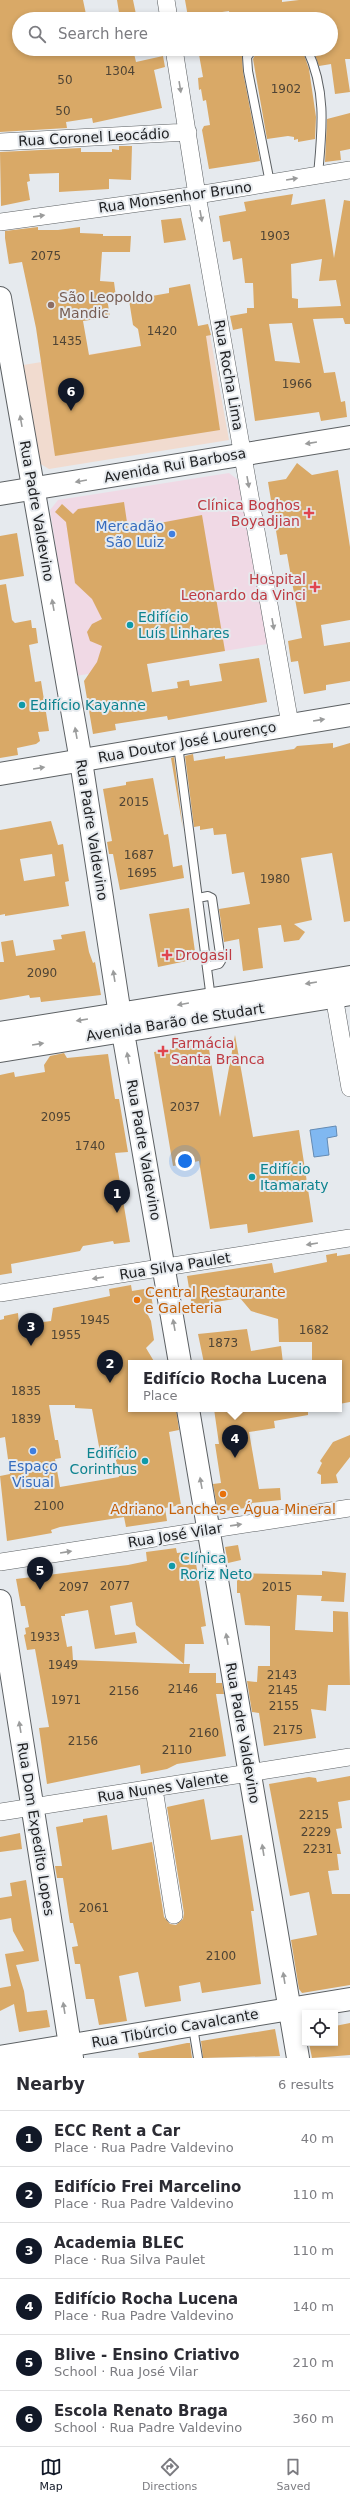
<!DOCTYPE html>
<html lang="en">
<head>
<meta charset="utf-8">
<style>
	:root { --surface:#fff; --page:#f2f2f3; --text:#2b2b33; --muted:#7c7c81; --line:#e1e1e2; --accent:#111827 }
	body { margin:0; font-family:"DejaVu Sans",sans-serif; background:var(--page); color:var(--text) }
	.controls { position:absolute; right:12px; bottom:12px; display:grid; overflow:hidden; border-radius:0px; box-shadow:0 2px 6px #0003 }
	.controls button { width:36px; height:36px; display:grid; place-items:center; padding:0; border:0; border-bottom:1px solid var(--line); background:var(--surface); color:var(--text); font:20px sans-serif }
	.you { position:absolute; left:185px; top:1161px; width:14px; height:14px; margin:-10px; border:3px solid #fff; border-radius:50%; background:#1a73e8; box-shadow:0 0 0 6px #1a73e833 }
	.badge { display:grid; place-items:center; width:26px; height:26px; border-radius:50%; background:var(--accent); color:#fff; font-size:13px; font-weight:700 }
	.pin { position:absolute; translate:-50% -33px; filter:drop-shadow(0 1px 2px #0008) }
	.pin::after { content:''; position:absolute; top:21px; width:14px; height:12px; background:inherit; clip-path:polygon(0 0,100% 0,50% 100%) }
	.popup { position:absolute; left:128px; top:1360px; width:214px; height:52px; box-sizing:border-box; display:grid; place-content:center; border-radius:0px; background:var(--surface); filter:drop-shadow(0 1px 3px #0005); font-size:13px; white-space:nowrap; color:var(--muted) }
	.popup b { font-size:15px; color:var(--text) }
	.popup::after { content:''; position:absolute; left:50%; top:100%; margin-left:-8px; border:8px solid transparent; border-top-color:var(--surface) }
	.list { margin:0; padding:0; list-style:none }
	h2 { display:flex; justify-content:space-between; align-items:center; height:52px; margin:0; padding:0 16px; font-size:17px }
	h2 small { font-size:13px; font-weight:400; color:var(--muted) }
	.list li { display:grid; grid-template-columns:26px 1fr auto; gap:12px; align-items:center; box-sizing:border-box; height:56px; padding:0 16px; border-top:1px solid var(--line) }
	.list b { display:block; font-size:15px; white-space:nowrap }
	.list p { margin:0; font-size:13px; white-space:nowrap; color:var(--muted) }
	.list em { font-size:13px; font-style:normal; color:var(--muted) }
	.icon { flex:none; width:22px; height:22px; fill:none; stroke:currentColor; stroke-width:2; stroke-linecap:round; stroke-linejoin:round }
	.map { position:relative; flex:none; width:350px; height:2058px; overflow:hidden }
	.search { position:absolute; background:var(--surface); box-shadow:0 2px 6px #0003; left:12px; right:12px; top:12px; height:44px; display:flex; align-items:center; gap:10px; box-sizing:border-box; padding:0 14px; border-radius:22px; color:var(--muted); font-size:15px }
	.sheet { height:388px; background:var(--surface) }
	nav { display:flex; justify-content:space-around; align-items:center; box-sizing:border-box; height:56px; border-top:1px solid var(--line); background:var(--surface); font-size:11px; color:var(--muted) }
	nav a { display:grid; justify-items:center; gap:2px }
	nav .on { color:var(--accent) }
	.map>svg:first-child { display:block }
</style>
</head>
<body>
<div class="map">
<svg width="350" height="2058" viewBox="0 0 350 2058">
	<rect width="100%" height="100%" fill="#e6eaee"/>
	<path fill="#f0d9e5" d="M229,473L238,480L267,644L76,676L50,510L58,500Z"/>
	<path fill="#f1dbcf" d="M210,335L229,440L49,469L39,463L23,365Z"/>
	<path fill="#80b8f1" stroke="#648bb4" d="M336,1126L337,1136L327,1138L329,1155L314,1157L310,1130Z"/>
	<path fill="#d9a967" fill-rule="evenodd" d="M0,0H83L87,19H19V49H133L136,62L163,56L165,67L154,70L162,108L93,123L92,118L66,122L67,128L0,132Z
		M117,0H133L137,19H120Z
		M185,0H282V2L299,0H350V59H345L350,92L335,94L331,64L319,66L313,49L333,47L331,19H322V17L230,19L229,11L188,17Z
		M198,49H244L242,57L243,72L260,161L209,169L202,130L204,126L210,125L206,100L203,101L201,89L199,90L198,78L203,77Z
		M296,49H302L309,69L316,117L315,139L298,142V139L294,140V137L288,136L267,139L253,59L255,55Z
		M350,113V149L340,151L341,160L325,162L327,119Z
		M119,146H132L131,180L109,179V189L59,192V173L29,174L30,181L27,182L30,200L1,206L0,152L81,148V152H112V149L119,150Z
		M293,194L291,205L325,199L334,258L344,200L350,201V324H345L343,318L313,319L324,373L335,372L341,402L345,401L347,417L321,421L319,412L255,421L242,328L233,330L230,316L247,313V308H254L253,283H245L242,258L233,260L230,241L223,242L219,216L246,211L244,202ZM322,259L319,281L336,280L341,306L298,308V299L292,298L291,264ZM292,323L300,363L275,361L269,324Z
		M181,218L186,240L164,243L161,220Z
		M38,227V230H58L80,227V233L103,234V236H131L130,252H102L100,281L114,282L116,297L107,298L110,317L83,321L89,355L141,346L138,329L133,325L129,300L169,293V288L190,284L198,326L208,324L211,335L206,336L220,430L55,456L36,328L22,262L9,264L5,238V231Z
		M297,463L312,475L338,470L350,547V620L321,625L324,646L350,642V681L326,685V690L304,694L298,661L291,662L288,641L302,638L287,554L280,555L268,482L286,479Z
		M124,502L128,529L202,515L225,651L147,664L152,692L178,688L177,682L189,680L190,686L222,681L219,664L259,658L267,702L168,720L167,716L115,724L116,730L93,734L84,681L97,662L102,646L90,641L87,632L92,624L102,619L92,599L75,583L66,522L55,512L62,504L73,514L78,509Z
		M17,533L24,576L0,580V536Z
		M6,584L12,620L15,623L31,620L32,628H36L38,643L29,645L35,682L41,681L49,731L38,732L40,741L36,744L17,748L18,755L0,758V585Z
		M333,743V748L350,743V921L344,922L332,853L301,858L312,920L294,924L305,932L299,940L284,942L281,925L258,928L263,968L243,971L239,939L224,942L219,909L250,904L244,872L232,874L226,834L214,835L213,828L200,830V826L194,827L185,756L193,754L194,761L225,756V759L294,749L297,746Z
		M174,757L183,829L171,758Z
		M153,778L164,835L168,834L173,867L182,865L184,878L120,890L113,854H109L107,842L112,841L103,789L126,785V782Z
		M51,821L58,845L63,844L69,881L65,882L69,906L5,916V914L0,915V830ZM52,854L55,876L24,881L20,859Z
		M189,908L196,959L158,967L149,914Z
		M85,931L89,952L93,963L95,962L101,995L41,1002L40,997L30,998L29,995L0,1000V962H4L1,942L13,940L16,956L55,950L53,940L62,939L61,935Z
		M235,1035L253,1137L299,1130L313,1222L248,1233L247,1224L210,1229L199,1161L173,1166L154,1052L208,1043L220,1117Z
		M64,1053L67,1058L108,1054L115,1099H119L128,1152L115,1153L130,1242L114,1244L113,1241L83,1246L80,1251L11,1264L12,1273L0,1275V1075L14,1072L15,1077L45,1072L44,1065L50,1056Z
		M337,1253V1256L350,1254V1402L339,1404V1363H312V1342H279L278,1319L251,1311L240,1298L192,1306L187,1276L272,1263L274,1273L327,1262L326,1255Z
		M131,1285L132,1291L150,1288L153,1307L145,1309L151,1321L154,1340L146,1348L155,1363H131V1409H176L179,1430L169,1432L181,1505L165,1508L167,1521L126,1527L124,1517L60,1527L51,1530L52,1533L7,1541L0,1476L10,1474L5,1437L0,1438V1320L4,1319V1316L18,1313L19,1325L51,1321L53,1308L110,1296L109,1289ZM49,1405H75V1408L92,1409L101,1457L115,1455L119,1477L60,1487L55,1459L61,1458L58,1440H55Z
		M247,1329L251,1351L281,1346L283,1363H204L198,1334Z
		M214,1409H308V1415L274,1421L275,1428L249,1432L259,1489L280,1488L281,1500L252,1503V1507L218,1512L213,1484L221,1483L215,1444H219Z
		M350,1435V1457L336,1475L338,1483L321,1484V1475L317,1473L322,1463L320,1461L333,1442Z
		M238,1545L241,1560L228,1563L225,1547Z
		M176,1548L177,1553L194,1551L206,1626L201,1627L204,1644H185L184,1664H190L189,1673H216V1683H222L224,1694H216L226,1756L177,1764L167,1769L141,1774L140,1765L47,1784L39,1728L49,1727L35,1649L27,1650L24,1635L26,1634L25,1628L29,1627L25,1606H21L16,1579L128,1565L147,1561L146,1552ZM132,1602L136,1625L184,1664L73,1660L72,1646L67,1647L61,1616H65V1614L88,1610L95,1649L137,1643L135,1632L115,1635L110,1606Z
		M322,1571L346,1573L344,1602L321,1601L322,1596L297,1595L295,1630L333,1632V1611L348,1612L350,1685H328L326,1711L311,1709L316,1738L264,1746L259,1713L252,1712L247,1681L257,1682L258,1666H270V1626L245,1625L240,1593H237V1573L322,1575Z
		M350,1776V1800L338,1802L342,1828L336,1829L341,1854H337L339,1870L328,1871L332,1894H350V1985L302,1993L299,1989L291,1940L317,1935L309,1892L290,1896L269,1784L309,1777L316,1778L317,1782Z
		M204,1799L211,1840L242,1835L254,1911H251L261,1984L202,1993L200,1982L179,1986L181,2001L145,2007L138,1972L119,1976L127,2021L99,2025L94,1999H86L80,1964H75L72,1947L78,1946L73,1923H70L63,1878H57L55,1866H62L56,1827L83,1822V1819L107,1815L112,1850L152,1842L164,1917L170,1924L176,1925L183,1919L184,1913L167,1807Z
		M20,1833L22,1849L0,1852V1837Z
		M26,1880L39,1961L16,1965L24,1991L27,2012L47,2010L50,2027L19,2032L14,2004L0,2011V1988L11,1986L5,1954L24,1951L13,1931L11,1918L0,1920V1898L12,1896L10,1883Z
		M350,2023V2055L312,2058L309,2043H335V2026Z
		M275,2029L280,2056L203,2058L201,2041Z
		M187,2043H190L192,2058H139L138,2053Z"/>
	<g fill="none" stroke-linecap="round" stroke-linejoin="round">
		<defs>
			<path id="lane" d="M253,49L247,57L248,71L270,183
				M307,49C327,91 322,131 318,175
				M178,745L211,999
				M198,898L208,896L212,898L221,961L219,964L207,967
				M193,2027L198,2058"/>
			<path id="street" d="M166,0L169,19
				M174,49L197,195L290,724
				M0,142L188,132
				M0,222L197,195L350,170
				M334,996L350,1088
				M0,1293L350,1238
				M0,1562L350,1508
				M154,1789L174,1915
				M0,1812L350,1757"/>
			<path id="secondary" d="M0,494L350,437
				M0,774L350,715
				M0,1601L72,2058
				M0,2057L350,1999"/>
			<path id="primary" d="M0,298L81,761L120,1015L180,1363
				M0,1033L350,977
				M0,1051L350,994
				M188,1409L298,2058"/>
		</defs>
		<use href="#lane" stroke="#5c6063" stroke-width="10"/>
		<use href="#street" stroke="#5c6063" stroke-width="18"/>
		<use href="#secondary" stroke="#5c6063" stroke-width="24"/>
		<use href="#primary" stroke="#5c6063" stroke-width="24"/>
		<use href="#lane" stroke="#fff" stroke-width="8"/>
		<use href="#street" stroke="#fff" stroke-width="17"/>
		<use href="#secondary" stroke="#fff" stroke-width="22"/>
		<use href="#primary" stroke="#fff" stroke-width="22"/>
	</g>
	<defs><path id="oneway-solid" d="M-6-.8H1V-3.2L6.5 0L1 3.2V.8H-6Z"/></defs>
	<g fill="#9b9c9c">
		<use href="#oneway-solid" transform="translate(180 87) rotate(81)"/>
		<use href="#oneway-solid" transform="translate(292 179) rotate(-9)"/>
		<use href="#oneway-solid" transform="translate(39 216) rotate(-8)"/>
		<use href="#oneway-solid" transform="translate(201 216) rotate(80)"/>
		<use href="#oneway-solid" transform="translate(21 421) rotate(-100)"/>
		<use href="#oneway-solid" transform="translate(311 443) rotate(171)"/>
		<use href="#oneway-solid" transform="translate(81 481) rotate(170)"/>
		<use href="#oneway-solid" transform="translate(248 482) rotate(80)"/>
		<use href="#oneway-solid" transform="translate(53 605) rotate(-100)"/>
		<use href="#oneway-solid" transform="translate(273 624) rotate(80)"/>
		<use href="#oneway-solid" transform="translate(319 720) rotate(-9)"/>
		<use href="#oneway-solid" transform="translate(76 733) rotate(-100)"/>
		<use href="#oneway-solid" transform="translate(39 768) rotate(-9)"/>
		<use href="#oneway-solid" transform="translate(114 976) rotate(-99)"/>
		<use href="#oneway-solid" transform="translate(311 983) rotate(171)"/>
		<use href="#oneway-solid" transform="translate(183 1004) rotate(170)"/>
		<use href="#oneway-solid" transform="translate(82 1020) rotate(171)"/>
		<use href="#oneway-solid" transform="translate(38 1044) rotate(-9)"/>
		<use href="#oneway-solid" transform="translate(128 1058) rotate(-100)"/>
		<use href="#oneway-solid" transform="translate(312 1244) rotate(171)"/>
		<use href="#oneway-solid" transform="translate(98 1278) rotate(171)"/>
		<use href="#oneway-solid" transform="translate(174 1325) rotate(-100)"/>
		<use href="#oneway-solid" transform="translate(201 1483) rotate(-100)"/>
		<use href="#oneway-solid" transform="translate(236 1525) rotate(-8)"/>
		<use href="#oneway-solid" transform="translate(66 1552) rotate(-9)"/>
		<use href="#oneway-solid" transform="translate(227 1639) rotate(-100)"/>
		<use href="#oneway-solid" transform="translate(20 1727) rotate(-99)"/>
		<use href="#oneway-solid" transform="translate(263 1850) rotate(-99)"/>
		<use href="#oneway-solid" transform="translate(284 1978) rotate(-99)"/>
		<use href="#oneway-solid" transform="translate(64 2008) rotate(-99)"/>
	</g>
	<circle fill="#8d6e63" stroke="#e6eaee" stroke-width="1.5" cx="51" cy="305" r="4"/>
	<g fill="#e0444e" stroke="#e6eaee" stroke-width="1.5">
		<path d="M307 507h4v4h4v4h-4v4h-4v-4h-4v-4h4z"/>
		<path d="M313 581h4v4h4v4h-4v4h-4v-4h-4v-4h4z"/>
		<path d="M165 949h4v4h4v4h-4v4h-4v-4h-4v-4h4z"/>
		<path d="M161 1045h4v4h4v4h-4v4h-4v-4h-4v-4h4z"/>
	</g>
	<g fill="#3f7fe0" stroke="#e6eaee" stroke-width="1.5">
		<circle cx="172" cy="534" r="4"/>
		<circle cx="33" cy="1451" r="4"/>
	</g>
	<g fill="#0f9aa8" stroke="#e6eaee" stroke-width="1.5">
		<circle cx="130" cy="625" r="4"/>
		<circle cx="22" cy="705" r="4"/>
		<circle cx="252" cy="1177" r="4"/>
		<circle cx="145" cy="1461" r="4"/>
		<circle cx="172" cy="1566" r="4"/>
	</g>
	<g fill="#e8710a" stroke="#e6eaee" stroke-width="1.5">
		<circle cx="137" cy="1300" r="4"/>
		<circle cx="223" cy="1494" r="4"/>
	</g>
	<g text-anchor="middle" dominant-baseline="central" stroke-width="4" stroke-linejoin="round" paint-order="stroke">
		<g font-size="12" fill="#4f4435">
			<text x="120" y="71">1304</text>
			<text x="65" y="80">50</text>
			<text x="286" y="89">1902</text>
			<text x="63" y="111">50</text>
			<text x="275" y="236">1903</text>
			<text x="46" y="256">2075</text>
			<text x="162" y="331">1420</text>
			<text x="67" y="341">1435</text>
			<text x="297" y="384">1966</text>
			<text x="134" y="802">2015</text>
			<text x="139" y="855">1687</text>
			<text x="142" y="873">1695</text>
			<text x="275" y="879">1980</text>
			<text x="42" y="973">2090</text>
			<text x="185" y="1107">2037</text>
			<text x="56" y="1117">2095</text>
			<text x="90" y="1146">1740</text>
			<text x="95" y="1320">1945</text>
			<text x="314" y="1330">1682</text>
			<text x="66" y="1335">1955</text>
			<text x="223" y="1343">1873</text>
			<text x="26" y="1391">1835</text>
			<text x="26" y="1419">1839</text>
			<text x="49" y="1506">2100</text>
			<text x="115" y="1586">2077</text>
			<text x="74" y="1587">2097</text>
			<text x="277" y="1587">2015</text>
			<text x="45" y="1637">1933</text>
			<text x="63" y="1665">1949</text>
			<text x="282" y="1675">2143</text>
			<text x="183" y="1689">2146</text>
			<text x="283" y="1690">2145</text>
			<text x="124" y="1691">2156</text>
			<text x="66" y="1700">1971</text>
			<text x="284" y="1706">2155</text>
			<text x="288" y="1730">2175</text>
			<text x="204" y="1733">2160</text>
			<text x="83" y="1741">2156</text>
			<text x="177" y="1750">2110</text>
			<text x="314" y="1815">2215</text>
			<text x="316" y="1832">2229</text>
			<text x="318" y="1849">2231</text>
			<text x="94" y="1908">2061</text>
			<text x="221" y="1956">2100</text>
		</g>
		<g font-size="14" fill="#212224" stroke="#e6eaee">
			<text transform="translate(94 137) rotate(-3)">Rua Coronel Leocádio</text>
			<text transform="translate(175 197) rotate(-8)">Rua Monsenhor Bruno</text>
			<text transform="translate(229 375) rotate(80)">Rua Rocha Lima</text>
			<text transform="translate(175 465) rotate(-10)">Avenida Rui Barbosa</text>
			<text transform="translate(37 511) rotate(80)">Rua Padre Valdevino</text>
			<text transform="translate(187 742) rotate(-10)">Rua Doutor José Lourenço</text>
			<text transform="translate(92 830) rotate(81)">Rua Padre Valdevino</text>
			<text transform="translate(175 1022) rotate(-9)">Avenida Barão de Studart</text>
			<text transform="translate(144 1150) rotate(80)">Rua Padre Valdevino</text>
			<text transform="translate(175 1266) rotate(-9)">Rua Silva Paulet</text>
			<text transform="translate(175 1535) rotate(-9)">Rua José Vilar</text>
			<text transform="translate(243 1733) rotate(80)">Rua Padre Valdevino</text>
			<text transform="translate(163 1787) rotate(-9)">Rua Nunes Valente</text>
			<text transform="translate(36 1829) rotate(81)">Rua Dom Expedito Lopes</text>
			<text transform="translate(175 2028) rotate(-10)">Rua Tibúrcio Cavalcante</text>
		</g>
		<g font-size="14" fill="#785e54" stroke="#e6eaee" text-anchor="start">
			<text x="59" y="297">São Leopoldo<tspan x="59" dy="16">Mandic</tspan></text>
		</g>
		<g font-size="14" fill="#be3a42" stroke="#e6eaee" text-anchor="end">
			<text x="300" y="505">Clínica Boghos<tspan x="300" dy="16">Boyadjian</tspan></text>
			<text x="306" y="579">Hospital<tspan x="306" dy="16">Leonardo da Vinci</tspan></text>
			<text x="175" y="955" text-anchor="start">Drogasil</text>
			<text x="171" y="1043" text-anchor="start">Farmácia<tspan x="171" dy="16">Santa Branca</tspan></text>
		</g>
		<g font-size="14" fill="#366cbe" stroke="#e6eaee" text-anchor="end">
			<text x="164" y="526">Mercadão<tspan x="164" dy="16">São Luiz</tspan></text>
			<text x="33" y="1466" text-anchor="middle">Espaço<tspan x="33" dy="16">Visual</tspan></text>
		</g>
		<g font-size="14" fill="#0d838f" stroke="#e6eaee" text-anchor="start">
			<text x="138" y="617">Edifício<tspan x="138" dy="16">Luís Linhares</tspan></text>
			<text x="30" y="705">Edifício Kayanne</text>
			<text x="260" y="1169">Edifício<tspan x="260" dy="16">Itamaraty</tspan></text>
			<text x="137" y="1453" text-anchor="end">Edifício<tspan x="137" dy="16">Corinthus</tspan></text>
			<text x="180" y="1558">Clínica<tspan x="180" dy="16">Roriz Neto</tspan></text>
		</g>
		<g font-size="14" fill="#c56008" stroke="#e6eaee" text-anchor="start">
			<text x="145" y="1292">Central Restaurante<tspan x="145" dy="16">e Galeteria</tspan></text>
			<text x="223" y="1509" text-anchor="middle">Adriano Lanches e Água Mineral</text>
		</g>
	</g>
</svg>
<div class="controls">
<button><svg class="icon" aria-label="locate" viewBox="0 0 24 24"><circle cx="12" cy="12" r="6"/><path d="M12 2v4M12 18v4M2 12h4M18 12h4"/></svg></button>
</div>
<div class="you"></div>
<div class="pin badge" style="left:117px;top:1213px">1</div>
<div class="pin badge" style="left:110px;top:1383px">2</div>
<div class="pin badge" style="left:31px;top:1346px">3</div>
<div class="pin badge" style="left:235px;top:1458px">4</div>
<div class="popup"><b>Edifício Rocha Lucena</b>Place</div>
<div class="pin badge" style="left:40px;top:1590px">5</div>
<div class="pin badge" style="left:71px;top:411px">6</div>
<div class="search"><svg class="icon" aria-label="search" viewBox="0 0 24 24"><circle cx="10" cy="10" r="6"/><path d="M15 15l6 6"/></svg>Search here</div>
</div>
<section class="sheet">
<h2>Nearby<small>6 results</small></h2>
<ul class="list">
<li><span class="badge">1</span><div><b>ECC Rent a Car</b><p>Place · Rua Padre Valdevino</p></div><em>40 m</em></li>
<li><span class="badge">2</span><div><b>Edifício Frei Marcelino</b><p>Place · Rua Padre Valdevino</p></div><em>110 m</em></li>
<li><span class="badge">3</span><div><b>Academia BLEC</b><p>Place · Rua Silva Paulet</p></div><em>110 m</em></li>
<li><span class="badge">4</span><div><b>Edifício Rocha Lucena</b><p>Place · Rua Padre Valdevino</p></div><em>140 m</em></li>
<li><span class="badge">5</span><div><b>Blive - Ensino Criativo</b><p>School · Rua José Vilar</p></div><em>210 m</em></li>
<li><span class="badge">6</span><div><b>Escola Renato Braga</b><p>School · Rua Padre Valdevino</p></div><em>360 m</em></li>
</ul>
</section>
<nav>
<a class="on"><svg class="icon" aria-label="map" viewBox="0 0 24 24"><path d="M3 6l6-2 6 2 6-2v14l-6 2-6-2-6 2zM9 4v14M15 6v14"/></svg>Map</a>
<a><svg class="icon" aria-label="directions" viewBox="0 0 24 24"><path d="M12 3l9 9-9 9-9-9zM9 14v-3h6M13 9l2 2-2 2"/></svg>Directions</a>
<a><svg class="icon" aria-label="saved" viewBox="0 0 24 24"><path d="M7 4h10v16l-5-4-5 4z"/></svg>Saved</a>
</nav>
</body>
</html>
